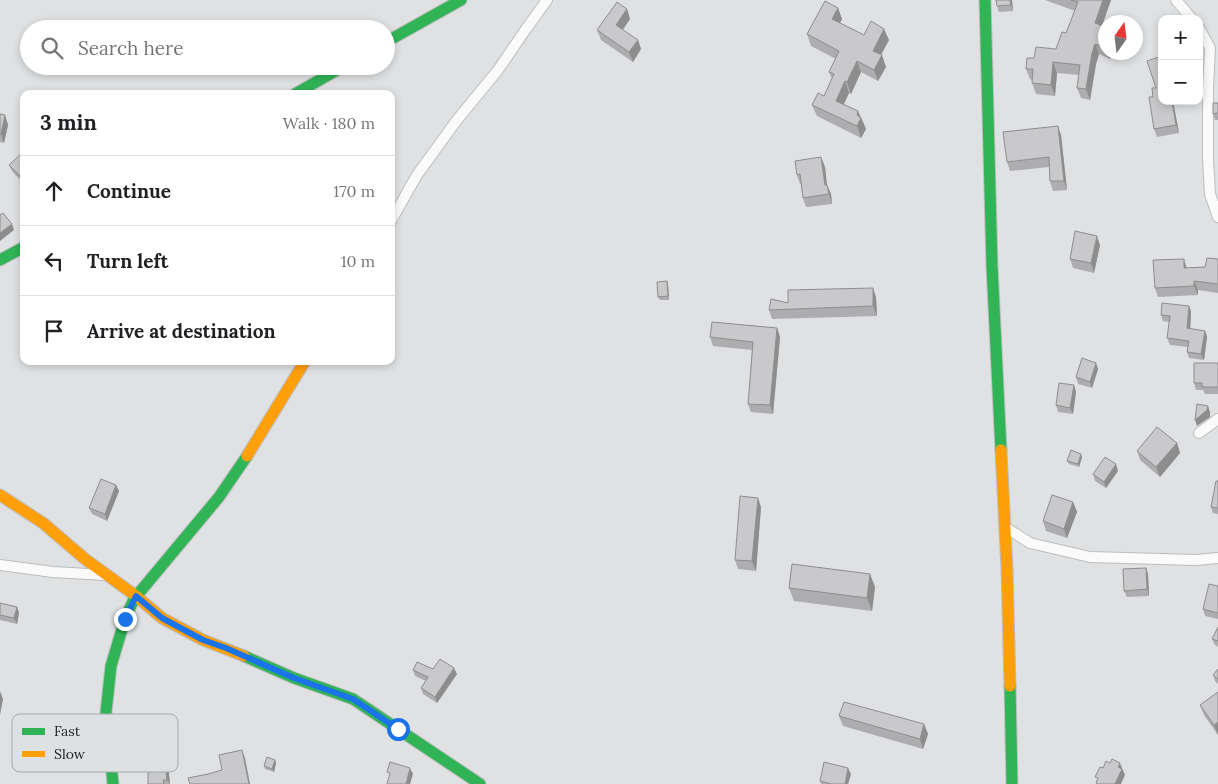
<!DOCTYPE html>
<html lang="en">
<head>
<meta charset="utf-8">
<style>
	:root { --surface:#fff; --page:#f6f6f6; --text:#202124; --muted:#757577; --line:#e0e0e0 }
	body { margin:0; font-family:Lora,serif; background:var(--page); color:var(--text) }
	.controls { position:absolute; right:15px; top:15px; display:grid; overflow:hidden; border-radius:10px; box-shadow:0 2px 8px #0003 }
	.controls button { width:45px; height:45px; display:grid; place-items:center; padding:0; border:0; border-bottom:1px solid var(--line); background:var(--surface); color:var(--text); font:25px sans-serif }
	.compass { position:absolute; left:1098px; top:15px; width:45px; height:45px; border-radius:50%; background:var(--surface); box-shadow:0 2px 8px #0003; rotate:14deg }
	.stop { position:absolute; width:15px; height:15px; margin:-11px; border:4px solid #1a73e8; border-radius:50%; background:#fff }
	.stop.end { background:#1a73e8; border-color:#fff; box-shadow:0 1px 5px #0008 }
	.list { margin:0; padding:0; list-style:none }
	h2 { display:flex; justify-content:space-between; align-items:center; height:65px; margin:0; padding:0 20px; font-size:21px }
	h2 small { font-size:16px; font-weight:400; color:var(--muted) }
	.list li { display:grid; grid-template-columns:32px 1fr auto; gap:15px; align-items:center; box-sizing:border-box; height:70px; padding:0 20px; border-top:1px solid var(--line) }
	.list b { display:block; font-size:19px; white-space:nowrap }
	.list em { font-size:16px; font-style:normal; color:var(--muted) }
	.icon { flex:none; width:28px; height:28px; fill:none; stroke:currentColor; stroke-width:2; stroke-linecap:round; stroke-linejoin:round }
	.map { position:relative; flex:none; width:1218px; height:784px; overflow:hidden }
	.search { position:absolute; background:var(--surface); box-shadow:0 2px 8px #0003; left:20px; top:20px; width:375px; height:55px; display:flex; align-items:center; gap:12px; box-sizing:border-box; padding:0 18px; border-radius:28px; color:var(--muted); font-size:19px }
	.panel { position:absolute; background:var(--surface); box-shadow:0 2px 8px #0003; left:20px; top:90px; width:375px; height:275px; border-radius:10px }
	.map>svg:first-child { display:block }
</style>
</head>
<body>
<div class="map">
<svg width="1218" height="784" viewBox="0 0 1218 784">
	<rect width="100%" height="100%" fill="#dfe1e3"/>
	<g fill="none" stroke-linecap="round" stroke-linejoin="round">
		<defs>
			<path id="street" d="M1176,0L1192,19
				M1199,28L1210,48L1208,88V159L1210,194L1218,217
				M391,221L417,175L457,120L498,70L526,29L547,0
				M1199,433L1218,419
				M1005,527L1030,543L1090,557L1196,560L1218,558
				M0,565L53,572L105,575"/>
			<path id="fast" d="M985,0L992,266L1001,450
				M386,42L461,0
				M295,94L344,66
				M0,260L24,247
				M244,656L294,678L353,699L480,784
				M1010,686L1012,784
				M113,784L106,712L111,666L125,619L134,599L219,497L247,456"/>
			<path id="slow" d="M1001,450L1007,569L1010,686
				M247,456L305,361
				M0,495L43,523L85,559L136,596L162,618L203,640L244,656"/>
		</defs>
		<use href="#street" stroke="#bcbdbe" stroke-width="12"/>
		<use href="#fast" stroke="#bcbdbe" stroke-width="13"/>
		<use href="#slow" stroke="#bcbdbe" stroke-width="13"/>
		<use href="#street" stroke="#fafafb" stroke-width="10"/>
		<use href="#fast" stroke="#30b455" stroke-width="11"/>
		<use href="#slow" stroke="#ff9f0a" stroke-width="11"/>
	</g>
	<path fill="#adadaf" d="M996,0H1012L1013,11L999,12L997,6Z
		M1045,0H1111L1102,25L1106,27V52H1112L1110,59L1099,54L1096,64L1090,100L1081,98L1077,88L1079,75L1057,73L1055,96L1036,94L1032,83V80L1030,79L1026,69L1034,58L1056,49L1066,33L1075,11Z
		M838,8L842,19L840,23L864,35L889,40L881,55L886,67L878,81L861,72L851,94L849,93L844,104L861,117L866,129L861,138L817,116L812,105L824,96L832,79L829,72L836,59L811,46L807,34Z
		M627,9L630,19L623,30L638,40L641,49L633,62L601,40L597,30Z
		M1162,101H1173L1179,133L1157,137L1154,129Z
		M1218,103V120H1215L1213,114Z
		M0,114L5,115L8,125L4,143L0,142Z
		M1061,135L1067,190L1053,191L1050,181L1049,167L1010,171L1007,162Z
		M24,157L23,183L12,171L9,165Z
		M821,157L825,167L827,185L831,194L832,204L806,207L803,198L801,184H800L797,175Z
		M1100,245L1094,273L1073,268L1070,259Z
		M1218,259V293L1198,290V295L1158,297L1155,288L1187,268L1205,267Z
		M667,281L668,284L669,300H660L658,297Z
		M876,297L877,316L772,319L769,310L788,303Z
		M1189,306L1191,312L1190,329L1205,331L1207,337L1204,360L1189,358L1187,352L1188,347L1170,345L1167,338L1169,322L1163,321L1161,315Z
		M777,328L780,337L773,414L751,412L748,404L752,350L713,346L710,337Z
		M1096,363L1098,369L1092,388L1078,384L1076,377Z
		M1218,363V394H1205L1203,390H1196L1194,383Z
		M1074,385L1076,392L1073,414L1058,412L1056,405Z
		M1177,443L1180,453L1160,477L1140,460L1137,451Z
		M1082,457L1079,467L1069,464L1067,461Z
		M1118,471L1106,488L1095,481L1093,474Z
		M1218,481V514L1213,513L1211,507Z
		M116,485L119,491L107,521L92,514L89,508Z
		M1073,502L1077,512L1067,538L1046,531L1043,521Z
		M761,507L756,571L738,569L735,560Z
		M1146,568L1148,574L1149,596L1127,597L1124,591Z
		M870,574L875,587L872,611L794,601L789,588Z
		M1218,586V619L1205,616L1203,609Z
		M0,603L17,607L19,613L17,624L0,620Z
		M1218,627V647L1215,645L1212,639Z
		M433,669L457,674L437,703L423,694L421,688L426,681L415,676L413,670Z
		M1218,669V684L1215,681L1213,675Z
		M1218,692V735L1204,715L1200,705Z
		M839,716L924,724L928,734L923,749L843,726Z
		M165,759L168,765L170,784H148L149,773Z
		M275,760L276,763L274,772L265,769L264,766Z
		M851,774L848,784H821L820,781Z"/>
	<path fill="#8d8d8e" d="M1010,0H1012L1013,11L1011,5Z
		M1103,0H1111L1099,34L1095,23Z
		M838,8L842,19L836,30L832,19Z
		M627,9L630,19L619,34L616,25Z
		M884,29L889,40L877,62L873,51Z
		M638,40L641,49L633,62L629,52Z
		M1095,44L1099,54L1096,64L1090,100L1086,89L1092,53Z
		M1108,52H1112L1110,59Z
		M882,55L886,67L878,81L874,70Z
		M857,61L861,72L851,94L847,82Z
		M1053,62L1057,73L1055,96L1051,85Z
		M845,81L849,93L840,112L836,101Z
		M1172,101H1173L1179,133L1176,125Z
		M858,111L866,129L861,138L857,126V115Z
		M5,115L8,125L4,143L1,134Z
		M1058,126L1061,135L1067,190L1064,181Z
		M821,157L825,167L828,195L825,185Z
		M24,174V183H23L21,177Z
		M827,185L831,194L832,204L829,194Z
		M12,224L14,230L0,241V233Z
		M1097,236L1100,245L1094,273L1091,263Z
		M1184,259L1187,269L1184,268Z
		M667,281L668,284L669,300L668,296Z
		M1194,281L1198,290V295L1194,286Z
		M873,288L876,297L877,316L873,306Z
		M1189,306L1191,312L1190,335L1187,328Z
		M777,328L780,337L773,414L770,405Z
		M1205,331L1207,337L1204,360L1201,354Z
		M1096,363L1098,369L1092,388L1090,382Z
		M1074,385L1076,392L1073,414L1070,408Z
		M1208,406L1210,412V417L1197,426L1195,420Z
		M1177,443L1180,453L1160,477L1156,467Z
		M1081,454L1082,457L1079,467L1078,464Z
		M1116,464L1118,471L1106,488L1104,482Z
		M116,485L119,491L107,521L105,514Z
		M758,498L761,507L756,571L752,561Z
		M1073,502L1077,512L1067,538L1064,529Z
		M1146,568L1148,574L1149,596L1147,589Z
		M870,574L875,587L872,611L867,598Z
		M17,607L19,613L17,624L14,618Z
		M454,668L457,674L437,703L435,697Z
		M0,691L3,699L0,715Z
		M1218,722V735L1214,725Z
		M924,724L928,734L923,749L920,739Z
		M242,750L245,758L250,784H249Z
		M165,759L168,765L170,784L167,780Z
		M275,760L276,763L274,772L272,769Z
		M1120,763L1125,775L1121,784H1115L1118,767Z
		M410,768L413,774L410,784H406Z
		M848,768L851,774L848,784H845Z"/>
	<path fill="#c9c9cb" stroke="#8d8d8e" d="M996,0H1010L1011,5L997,6Z
		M1071,0H1103L1095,23L1106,27V48L1095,44L1092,53L1086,89L1077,88L1080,65L1053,62L1051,85L1032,83L1033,69H1026L1027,58H1034L1036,47L1056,49L1062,32L1066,33L1078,2Z
		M825,1L838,8L832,19L864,35L871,21L884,29L873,51L882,55L874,70L857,61L847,82L845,81L836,101L858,111L857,115L861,118L857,126L812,105L818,93L824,96L834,74L829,72L839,51L807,34Z
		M617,2L627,9L616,25L638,40L629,52L597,30Z
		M1162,56V101H1172L1176,125L1154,129L1149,97H1153L1152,88H1156L1147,61Z
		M1213,103H1218V113L1213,114Z
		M0,114L5,115L1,134H0Z
		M1058,126L1064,181H1050L1049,157L1007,162L1003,132Z
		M21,154L24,157V174L21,177L9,165Z
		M821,157L825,185H827L829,194L803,198L800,174L797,175L795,161Z
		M3,213L12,224L0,233V215Z
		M1075,231L1097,236L1091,263L1070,259Z
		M1207,258L1218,259V284L1194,281V286L1155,288L1153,260L1184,259V268L1205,267Z
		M667,281L668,296L658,297L657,282Z
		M873,288V306L769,310L771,299L788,303V290Z
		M1162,303L1189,306L1187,328L1205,331L1201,354L1187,352L1189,341L1167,338L1170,316L1161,315Z
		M712,322L777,328L770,405L748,404L753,342L710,337Z
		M1082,358L1096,363L1090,382L1076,377Z
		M1194,363H1218V387H1202V383H1194Z
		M1059,383L1074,385L1070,408L1056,405Z
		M1197,404L1208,406L1207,410L1195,420Z
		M1157,427L1177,443L1156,467L1137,451Z
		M1071,450L1081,454L1078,464L1067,461Z
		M1105,457L1116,464L1104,482L1093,474Z
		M101,479L116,485L105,514L89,508Z
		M1216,481H1218V508L1211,507Z
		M1052,495L1073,502L1064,529L1043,521Z
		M740,496L758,498L752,561L735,560Z
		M792,564L870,574L867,598L789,588Z
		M1146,568L1147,589L1124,591L1123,569Z
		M1209,584L1218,586V613L1203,609Z
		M0,603L17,607L14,618L0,615Z
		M1218,627V641L1212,639Z
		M440,659L454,668L435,697L421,688L428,677L413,670L417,662L433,669Z
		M1218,669V679L1213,675Z
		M1218,692V722L1214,725L1200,705Z
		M844,702L924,724L920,739L839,716Z
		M242,750L249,784H190L188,778L208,774L222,770L219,755Z
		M267,757L275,760L272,769L264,766Z
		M165,759L167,780H163L164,784H148V773H149L148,761Z
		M1112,759L1120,763L1118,767L1122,769L1115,784H1098L1096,783L1098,778L1095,777L1100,767L1103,768L1106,761L1110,763Z
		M390,762L410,768L406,784H387L390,773L387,772Z
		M824,762L848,768L845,784H831L820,781Z"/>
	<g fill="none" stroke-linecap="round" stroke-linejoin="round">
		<path stroke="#1a73e8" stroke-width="6" d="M125,619L136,596L162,618L203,640L226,648L294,678L353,699L398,729"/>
	</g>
	<rect x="12" y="714" width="166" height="58" rx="8" fill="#dee1e4" stroke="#a6a8aa" stroke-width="1"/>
	<rect x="22" y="728" width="23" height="7" fill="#30b455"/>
	<rect x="22" y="751" width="23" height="6" fill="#ff9f0a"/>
	<g font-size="14" fill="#222324">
		<text x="54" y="736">Fast</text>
		<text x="54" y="759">Slow</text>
	</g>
</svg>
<div class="controls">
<button>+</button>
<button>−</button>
</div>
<svg class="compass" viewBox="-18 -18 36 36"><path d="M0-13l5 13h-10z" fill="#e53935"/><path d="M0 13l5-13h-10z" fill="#757577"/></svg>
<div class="stop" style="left:398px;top:729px"></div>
<div class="stop end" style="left:125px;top:619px"></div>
<div class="search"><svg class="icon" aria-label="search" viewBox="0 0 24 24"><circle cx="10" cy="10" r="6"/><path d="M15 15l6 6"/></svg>Search here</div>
<section class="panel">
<h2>3 min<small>Walk · 180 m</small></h2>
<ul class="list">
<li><svg class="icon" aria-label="ahead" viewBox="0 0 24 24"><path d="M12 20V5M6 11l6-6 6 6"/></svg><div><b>Continue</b></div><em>170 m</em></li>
<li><svg class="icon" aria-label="left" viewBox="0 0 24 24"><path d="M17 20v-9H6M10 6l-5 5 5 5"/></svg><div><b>Turn left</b></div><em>10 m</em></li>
<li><svg class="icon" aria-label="arrive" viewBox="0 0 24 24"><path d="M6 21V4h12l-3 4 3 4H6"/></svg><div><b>Arrive at destination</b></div></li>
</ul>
</section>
</div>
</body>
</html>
